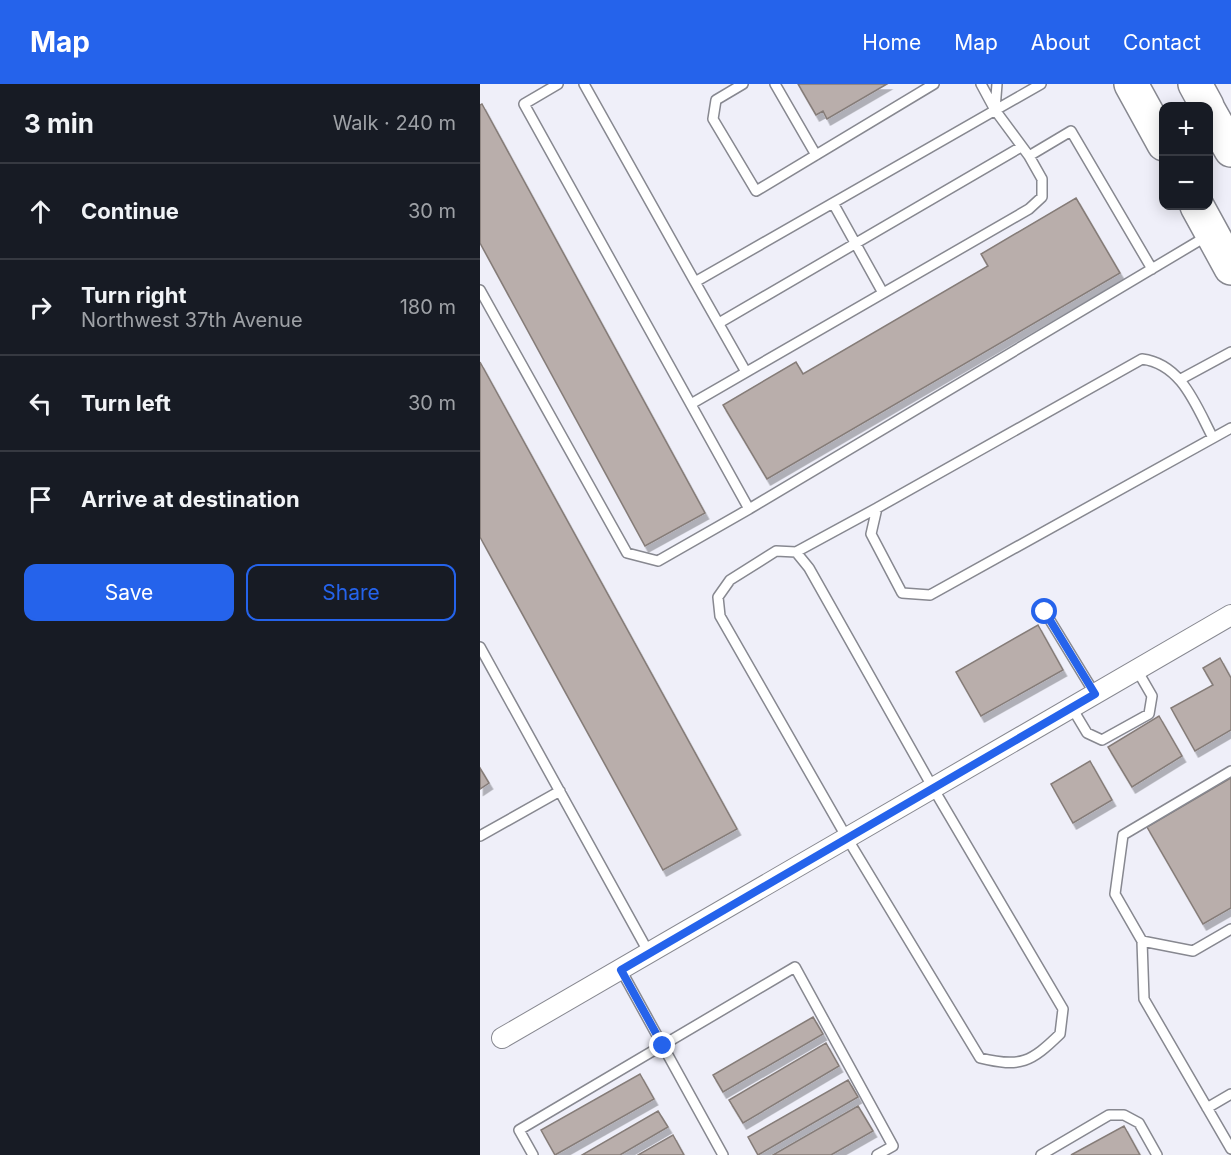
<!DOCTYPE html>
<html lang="en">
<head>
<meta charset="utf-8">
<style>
	:root { --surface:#171b24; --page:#20242c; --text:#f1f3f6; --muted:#9ea1a6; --line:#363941; --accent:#2563eb }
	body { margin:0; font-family:Inter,sans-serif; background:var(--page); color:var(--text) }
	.controls { position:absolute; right:18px; top:18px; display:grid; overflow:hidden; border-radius:12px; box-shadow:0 3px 15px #0003 }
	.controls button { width:54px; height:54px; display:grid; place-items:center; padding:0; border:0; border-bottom:2px solid var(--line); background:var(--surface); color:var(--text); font:30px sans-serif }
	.stop { position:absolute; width:18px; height:18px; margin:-14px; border:4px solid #2563eb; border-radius:50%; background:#fff }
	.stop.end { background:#2563eb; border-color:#fff; box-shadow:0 2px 6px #0008 }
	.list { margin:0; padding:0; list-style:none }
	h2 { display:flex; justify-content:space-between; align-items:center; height:78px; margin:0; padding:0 24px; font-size:26px }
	h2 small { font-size:20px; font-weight:400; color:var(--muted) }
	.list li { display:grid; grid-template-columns:39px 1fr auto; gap:18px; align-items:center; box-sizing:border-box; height:96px; padding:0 24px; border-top:2px solid var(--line) }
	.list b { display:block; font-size:22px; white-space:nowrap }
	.list p { margin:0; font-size:20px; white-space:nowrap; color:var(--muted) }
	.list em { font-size:20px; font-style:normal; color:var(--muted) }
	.actions { display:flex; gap:12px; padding:18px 24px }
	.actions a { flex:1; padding:14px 0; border:2px solid var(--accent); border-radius:12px; text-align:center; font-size:21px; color:var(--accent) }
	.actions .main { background:var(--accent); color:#fff }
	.icon { flex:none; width:33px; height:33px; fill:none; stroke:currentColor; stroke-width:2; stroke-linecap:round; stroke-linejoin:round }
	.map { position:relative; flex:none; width:751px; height:1071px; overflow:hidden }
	header { display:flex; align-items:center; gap:36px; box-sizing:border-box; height:84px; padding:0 30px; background:var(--accent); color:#fff }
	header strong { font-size:28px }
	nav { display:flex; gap:33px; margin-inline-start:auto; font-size:21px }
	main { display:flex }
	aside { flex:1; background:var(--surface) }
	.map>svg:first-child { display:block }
</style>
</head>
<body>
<header>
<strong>Map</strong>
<nav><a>Home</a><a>Map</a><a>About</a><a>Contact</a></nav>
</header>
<main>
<aside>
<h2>3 min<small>Walk · 240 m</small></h2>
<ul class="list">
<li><svg class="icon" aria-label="ahead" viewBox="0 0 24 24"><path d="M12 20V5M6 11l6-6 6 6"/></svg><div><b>Continue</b></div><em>30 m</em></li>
<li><svg class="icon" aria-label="right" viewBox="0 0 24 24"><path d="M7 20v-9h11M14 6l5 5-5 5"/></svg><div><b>Turn right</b><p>Northwest 37th Avenue</p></div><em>180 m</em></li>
<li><svg class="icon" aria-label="left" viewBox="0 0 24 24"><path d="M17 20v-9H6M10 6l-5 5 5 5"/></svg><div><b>Turn left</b></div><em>30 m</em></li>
<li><svg class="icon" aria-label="arrive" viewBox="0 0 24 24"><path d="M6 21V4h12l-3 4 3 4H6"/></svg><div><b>Arrive at destination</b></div></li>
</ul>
<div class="actions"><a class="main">Save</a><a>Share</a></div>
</aside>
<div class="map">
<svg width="751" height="1071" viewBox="0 0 751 1071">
	<defs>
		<filter id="shadow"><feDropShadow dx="3.5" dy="6" stdDeviation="0" flood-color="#0004"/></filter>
	</defs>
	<rect width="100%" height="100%" fill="#efeff9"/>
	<path fill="#b9aeab" stroke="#857c78" stroke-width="1.5" filter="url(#shadow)" d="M318,0H407L347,35L343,27L336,31Z
		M2,20L225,429L165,462L0,159V21Z
		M596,114L640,189L287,395L243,321L316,278L323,290L508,182L501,170Z
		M0,278L257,745L183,786L0,453Z
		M558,541L583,586L501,632L476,588Z
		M740,574L751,594V646L715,667L691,624L733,601L723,584Z
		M679,632L702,672L652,703L628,663Z
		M610,677L632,716L593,739L571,700Z
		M0,684L9,699L0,705Z
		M751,694V824L723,840L667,743Z
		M333,933L343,950L243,1008L233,991Z
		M346,959L359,982L263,1039L249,1016Z
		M160,990L174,1015L75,1071L61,1046Z
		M368,996L378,1013L278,1071L268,1053Z
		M378,1022L393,1047L351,1071H293Z
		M178,1027L188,1043L140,1071H102Z
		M644,1042L660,1071H591Z
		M193,1051L204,1071H158Z"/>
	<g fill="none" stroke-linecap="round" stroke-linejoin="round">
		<defs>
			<path id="lane" d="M78,0L44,20L269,425L727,152
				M104,0L215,198L561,0
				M263,0L236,16L233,35L276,107L454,0
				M295,0L336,71
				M501,0L515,26L549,72L591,47L672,185
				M515,25L517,0
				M353,119L403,209
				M215,198L266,288
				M0,206L147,469L178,477L269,425
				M239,239L541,63
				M701,295L751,268
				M211,320L549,125L562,113V95L549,72
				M733,354C716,322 702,280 662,275L397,424L391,450L422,509L450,511L751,344
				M296,467L316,468L329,484L453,704L583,925L580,950C551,978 541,984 500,974L367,754L240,532L238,513L250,496Z
				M316,468L397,424
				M565,528L615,610
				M0,563L169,869
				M592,624L607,649L622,656L669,630L672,612L657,586
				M751,687L643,751L635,810L662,857L713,867L751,845
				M0,752L80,707
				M662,857L664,915L751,1065
				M141,886L243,1071
				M727,1024L751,1010
				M53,1071L39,1046L315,883L413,1062L397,1071
				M561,1071L629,1031H644L659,1039L677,1071"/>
			<path id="street" d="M22,954L751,531"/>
			<path id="highway" d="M651,0L684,60
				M715,0L727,22
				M728,25L751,66
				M717,122L751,184"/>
		</defs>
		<use href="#lane" stroke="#878890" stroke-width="12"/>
		<use href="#street" stroke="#878890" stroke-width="22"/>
		<use href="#highway" stroke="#878890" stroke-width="36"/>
		<use href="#lane" stroke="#fff" stroke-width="9"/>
		<use href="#street" stroke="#fff" stroke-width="20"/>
		<use href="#highway" stroke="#fff" stroke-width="33"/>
	</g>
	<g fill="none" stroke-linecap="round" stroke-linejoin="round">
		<path stroke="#2563eb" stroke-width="8" d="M183,962L141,886L615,610L565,528"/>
	</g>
</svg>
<div class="controls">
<button>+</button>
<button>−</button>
</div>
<div class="stop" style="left:565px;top:528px"></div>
<div class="stop end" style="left:183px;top:962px"></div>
</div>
</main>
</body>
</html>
